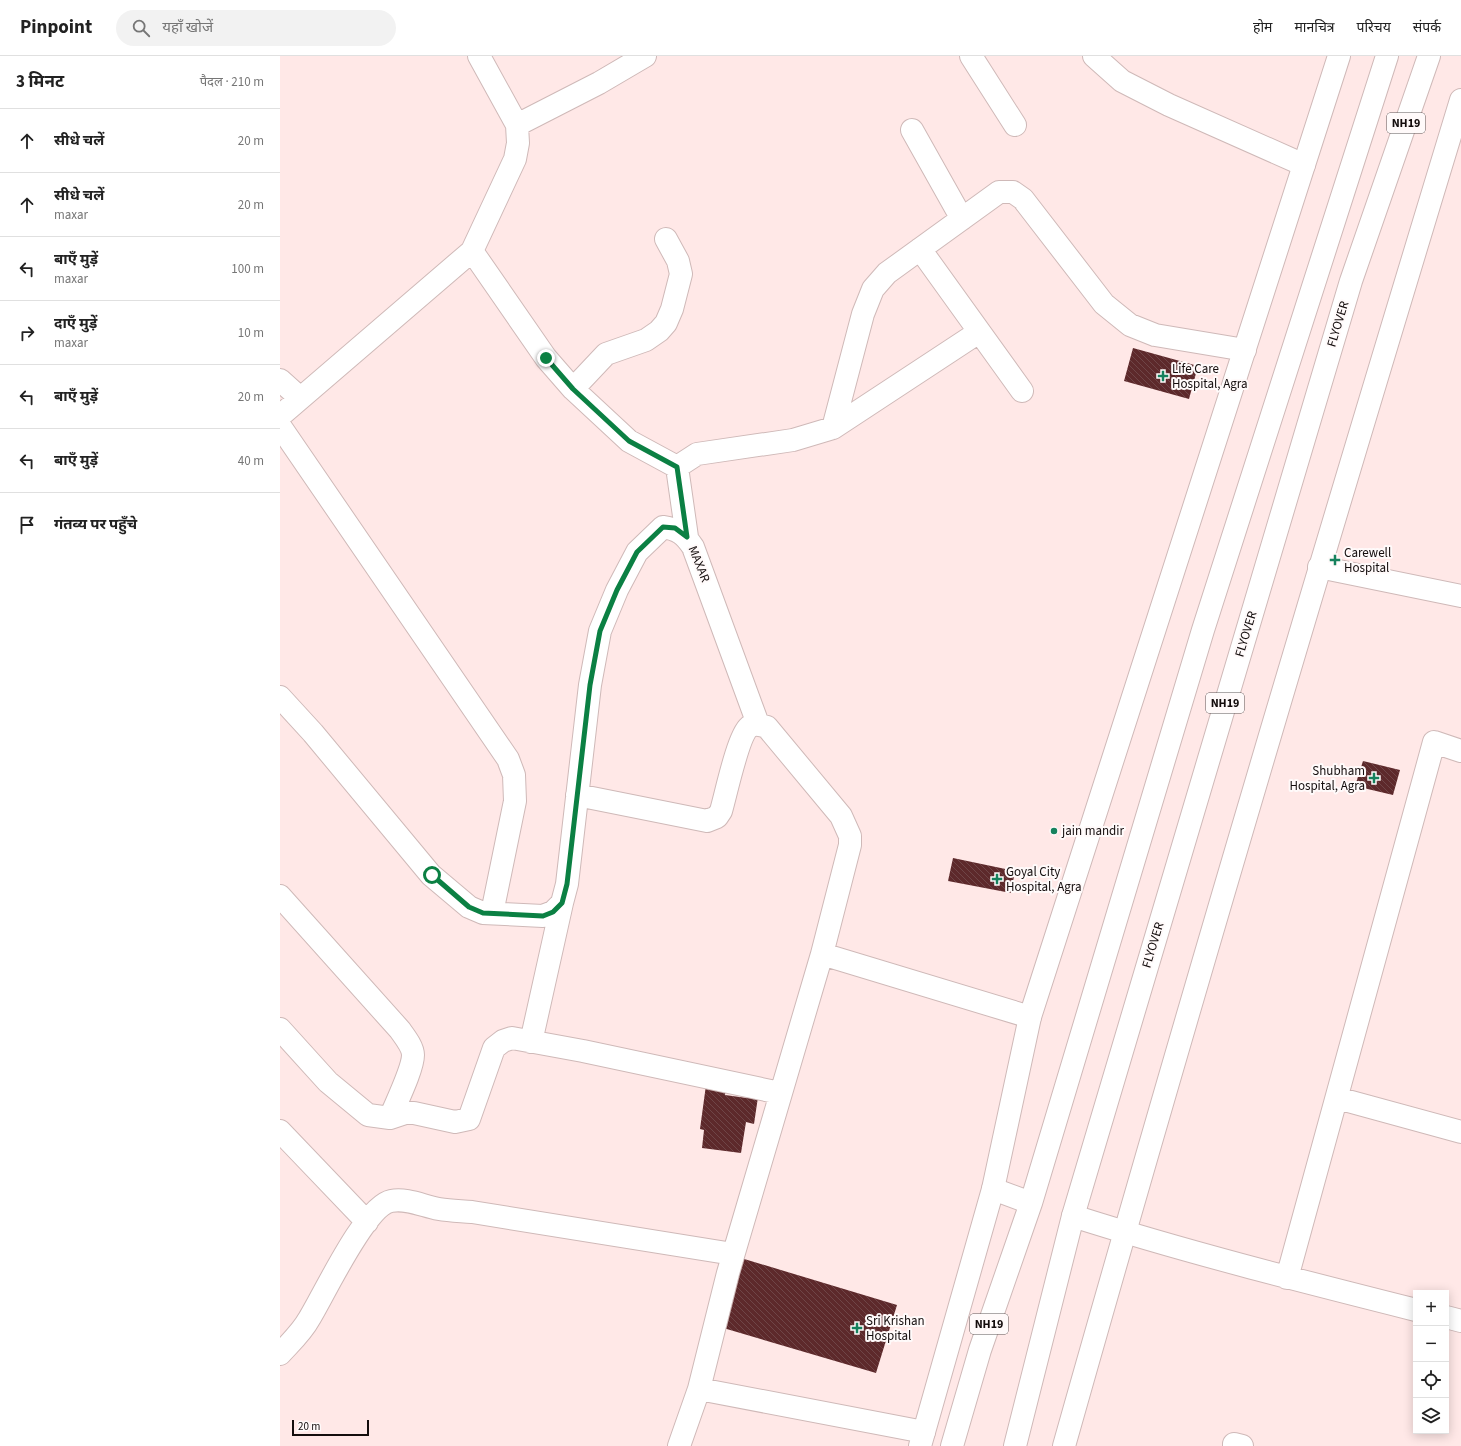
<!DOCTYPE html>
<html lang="hi">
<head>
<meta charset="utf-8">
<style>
	:root { --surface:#fff; --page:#f2f2f2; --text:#222; --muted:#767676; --line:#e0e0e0 }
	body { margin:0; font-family:"Source Sans 3","Noto Sans Devanagari",sans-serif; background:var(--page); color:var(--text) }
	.controls { position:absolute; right:12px; bottom:12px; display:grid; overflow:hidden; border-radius:0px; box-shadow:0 2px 10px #0003 }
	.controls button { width:36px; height:36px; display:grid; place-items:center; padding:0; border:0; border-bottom:1px solid var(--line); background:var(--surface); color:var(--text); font:20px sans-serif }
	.scale { position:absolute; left:12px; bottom:10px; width:77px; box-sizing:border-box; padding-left:4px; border:2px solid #140d0d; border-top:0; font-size:11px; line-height:14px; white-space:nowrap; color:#140d0d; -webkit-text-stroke:3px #fffafa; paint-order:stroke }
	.stop { position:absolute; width:12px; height:12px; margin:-9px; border:3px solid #0b8043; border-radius:50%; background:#fff }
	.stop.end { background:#0b8043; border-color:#fff; box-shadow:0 1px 4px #0008 }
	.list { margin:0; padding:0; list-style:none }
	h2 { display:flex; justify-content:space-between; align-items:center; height:52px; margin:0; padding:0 16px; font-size:17px }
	h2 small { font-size:13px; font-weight:400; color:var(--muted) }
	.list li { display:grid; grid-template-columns:26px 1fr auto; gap:12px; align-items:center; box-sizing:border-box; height:64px; padding:0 16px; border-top:1px solid var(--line) }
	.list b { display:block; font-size:15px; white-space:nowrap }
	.list p { margin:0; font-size:13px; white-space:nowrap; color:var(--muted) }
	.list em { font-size:13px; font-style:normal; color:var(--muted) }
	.icon { flex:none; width:22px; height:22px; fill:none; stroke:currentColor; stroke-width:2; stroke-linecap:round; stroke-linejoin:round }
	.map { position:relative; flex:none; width:1181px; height:1390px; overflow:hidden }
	header { display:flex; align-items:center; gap:24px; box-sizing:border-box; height:56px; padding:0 20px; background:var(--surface); border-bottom:1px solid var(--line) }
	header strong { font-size:19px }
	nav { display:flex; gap:22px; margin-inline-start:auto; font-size:14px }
	.search { width:280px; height:36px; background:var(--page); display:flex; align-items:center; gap:10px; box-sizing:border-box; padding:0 14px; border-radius:22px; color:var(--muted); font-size:15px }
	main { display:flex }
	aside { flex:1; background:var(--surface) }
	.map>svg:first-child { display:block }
</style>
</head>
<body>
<header>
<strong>Pinpoint</strong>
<div class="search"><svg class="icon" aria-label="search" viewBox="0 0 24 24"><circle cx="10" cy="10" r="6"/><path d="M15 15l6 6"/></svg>यहाँ खोजें</div>
<nav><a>होम</a><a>मानचित्र</a><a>परिचय</a><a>संपर्क</a></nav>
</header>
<main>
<aside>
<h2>3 मिनट<small>पैदल · 210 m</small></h2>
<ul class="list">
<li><svg class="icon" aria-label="ahead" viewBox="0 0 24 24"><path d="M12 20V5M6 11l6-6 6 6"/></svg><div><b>सीधे चलें</b></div><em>20 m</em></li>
<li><svg class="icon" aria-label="ahead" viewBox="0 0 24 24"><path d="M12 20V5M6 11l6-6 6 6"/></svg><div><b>सीधे चलें</b><p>maxar</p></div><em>20 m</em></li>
<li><svg class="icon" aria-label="left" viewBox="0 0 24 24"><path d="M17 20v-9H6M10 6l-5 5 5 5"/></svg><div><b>बाएँ मुड़ें</b><p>maxar</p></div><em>100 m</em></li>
<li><svg class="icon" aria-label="right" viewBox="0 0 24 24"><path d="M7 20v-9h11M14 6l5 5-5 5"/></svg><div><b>दाएँ मुड़ें</b><p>maxar</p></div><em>10 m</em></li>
<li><svg class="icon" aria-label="left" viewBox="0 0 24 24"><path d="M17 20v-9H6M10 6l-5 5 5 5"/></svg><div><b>बाएँ मुड़ें</b></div><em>20 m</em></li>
<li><svg class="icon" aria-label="left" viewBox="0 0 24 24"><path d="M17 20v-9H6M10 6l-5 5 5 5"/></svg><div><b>बाएँ मुड़ें</b></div><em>40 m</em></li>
<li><svg class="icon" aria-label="arrive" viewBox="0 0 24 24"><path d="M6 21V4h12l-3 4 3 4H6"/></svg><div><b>गंतव्य पर पहुँचे</b></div></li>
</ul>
</aside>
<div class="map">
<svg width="1181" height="1390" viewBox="0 0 1181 1390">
	<defs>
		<pattern id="building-back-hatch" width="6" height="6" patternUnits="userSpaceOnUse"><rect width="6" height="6" fill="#5d292b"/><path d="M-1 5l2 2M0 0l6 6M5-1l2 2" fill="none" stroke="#6f4547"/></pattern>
	</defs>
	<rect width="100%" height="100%" fill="#ffe8e7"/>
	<path fill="url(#building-back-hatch)" d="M853,292L918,310L909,343L844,325Z
		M1083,705L1120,714L1113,739L1075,730Z
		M673,802L735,815L731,837L668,825Z
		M426,1029L446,1032L445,1039L467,1042V1039L478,1041L474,1068L466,1066L461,1097L422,1092L424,1074L420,1073Z
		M461,1202L617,1249L596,1317L440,1271Z"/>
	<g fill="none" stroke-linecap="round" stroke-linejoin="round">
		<defs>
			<path id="minor" d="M691,0L735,69
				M814,0L842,25L889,49L1024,109
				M237,69L319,27L365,0
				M632,74L682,163
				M640,193L742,335
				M192,195L266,302L293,333L349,385L397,411L417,398L513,384L553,372L699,276
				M0,324L20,342
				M293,333L326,298L366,284L379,275L386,267L392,253L401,218L398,205L386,183
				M0,360L192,195L235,103L238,87L237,69L199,0
				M0,370L228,703L234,719L235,745L212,857
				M553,372L583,258L593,233L607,217L719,136H733L743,143L824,248L850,269L875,279L965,294
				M397,411L407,481
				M1039,511L1181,540
				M0,641L33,677L151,819L189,851L203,857L263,860L273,856L282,847L287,828L310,629L320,575L337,534L357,496L383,471C398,473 405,479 413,491L478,668
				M297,739L427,765L437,761L441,755C446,738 458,680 469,671C475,667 481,669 487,671L561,760L570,780V789L542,898
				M0,840L120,974C125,981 133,991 133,999C133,1013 116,1047 110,1062
				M0,973L48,1026L88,1059L110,1062L125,1057H134L175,1066L189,1063L214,992L223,985L232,982L303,995L500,1037
				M251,986L282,847
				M1057,1042L1181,1076
				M0,1075L87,1166
				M793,1160C906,1196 1021,1225 1136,1254
				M1007,1222L1154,686L1181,695
				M1166,1261L1181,1265
				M0,1298C10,1287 22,1276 29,1263C44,1239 85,1150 111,1145C127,1142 143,1150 159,1153C170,1155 181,1155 192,1156L453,1198
				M419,1333L448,1217L542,898L750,961
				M399,1390L419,1333L644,1376
				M954,1390V1388L962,1390"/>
			<path id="major" d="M640,1390L713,1133L750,961L1059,0
				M784,1390C911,940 1045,491 1181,44"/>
			<path id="highway" d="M713,1133L751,1147
				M672,1390L700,1294L751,1147L923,574L1107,0
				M735,1390L793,1160L1071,225L1149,0"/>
		</defs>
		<use href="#minor" stroke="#cfb9b8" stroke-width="24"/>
		<use href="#major" stroke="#cfb9b8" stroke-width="24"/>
		<use href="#highway" stroke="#cfb9b8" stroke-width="24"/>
		<use href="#minor" stroke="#fff" stroke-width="22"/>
		<use href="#major" stroke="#fff" stroke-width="22"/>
		<use href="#highway" stroke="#fff" stroke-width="22"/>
	</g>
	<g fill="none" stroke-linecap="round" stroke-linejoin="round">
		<path stroke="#0b8043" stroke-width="5" d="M152,819L189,851L203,857L263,860L273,856L282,847L287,828L310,629L320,575L337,534L357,496L383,471L395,472L407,481L397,411L349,385L293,333L266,302"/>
	</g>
	<g fill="#16815d" stroke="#fffafa" stroke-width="1.5">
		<path d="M881 314h4v4h4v4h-4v4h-4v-4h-4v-4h4z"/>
		<path d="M1053 498h4v4h4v4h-4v4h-4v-4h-4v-4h4z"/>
		<path d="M1092 716h4v4h4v4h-4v4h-4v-4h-4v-4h4z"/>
		<circle cx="774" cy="775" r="4"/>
		<path d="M715 817h4v4h4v4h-4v4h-4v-4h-4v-4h4z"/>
		<path d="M575 1266h4v4h4v4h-4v4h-4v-4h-4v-4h4z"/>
	</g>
	<g text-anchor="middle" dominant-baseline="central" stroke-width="4" stroke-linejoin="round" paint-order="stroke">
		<g fill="#fffafa" stroke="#5a5454" stroke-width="1">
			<rect x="1107" y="57" width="38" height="20" rx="3"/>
			<rect x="926" y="637" width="38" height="20" rx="3"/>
			<rect x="690" y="1258" width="38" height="20" rx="3"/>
		</g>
		<g font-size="12" font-weight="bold" fill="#140d0d">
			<text x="1126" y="67">NH19</text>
			<text x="945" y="647">NH19</text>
			<text x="709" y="1268">NH19</text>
		</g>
		<g font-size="13" fill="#140d0d" stroke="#fffafa">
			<text transform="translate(1058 268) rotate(-73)">FLYOVER</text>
			<text transform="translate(419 508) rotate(68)">MAXAR</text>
			<text transform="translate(966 578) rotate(-73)">FLYOVER</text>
			<text transform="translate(873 889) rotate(-73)">FLYOVER</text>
		</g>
		<g font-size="13" fill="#140d0d" stroke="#fffafa" text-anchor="start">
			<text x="892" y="313">Life Care<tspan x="892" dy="15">Hospital, Agra</tspan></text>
			<text x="1064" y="497">Carewell<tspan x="1064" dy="15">Hospital</tspan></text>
			<text x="1085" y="715" text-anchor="end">Shubham<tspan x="1085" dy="15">Hospital, Agra</tspan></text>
			<text x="782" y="775">jain mandir</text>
			<text x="726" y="816">Goyal City<tspan x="726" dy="15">Hospital, Agra</tspan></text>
			<text x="586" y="1265">Sri Krishan<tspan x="586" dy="15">Hospital</tspan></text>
		</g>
	</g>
</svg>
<div class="controls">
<button>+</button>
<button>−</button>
<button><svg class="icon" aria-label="locate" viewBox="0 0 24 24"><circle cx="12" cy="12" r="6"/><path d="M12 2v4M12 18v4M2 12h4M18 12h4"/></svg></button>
<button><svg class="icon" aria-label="layers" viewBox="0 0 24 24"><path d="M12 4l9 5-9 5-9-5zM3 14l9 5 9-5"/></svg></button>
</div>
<div class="scale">20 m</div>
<div class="stop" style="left:152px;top:819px"></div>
<div class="stop end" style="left:266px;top:302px"></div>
</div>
</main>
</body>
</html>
